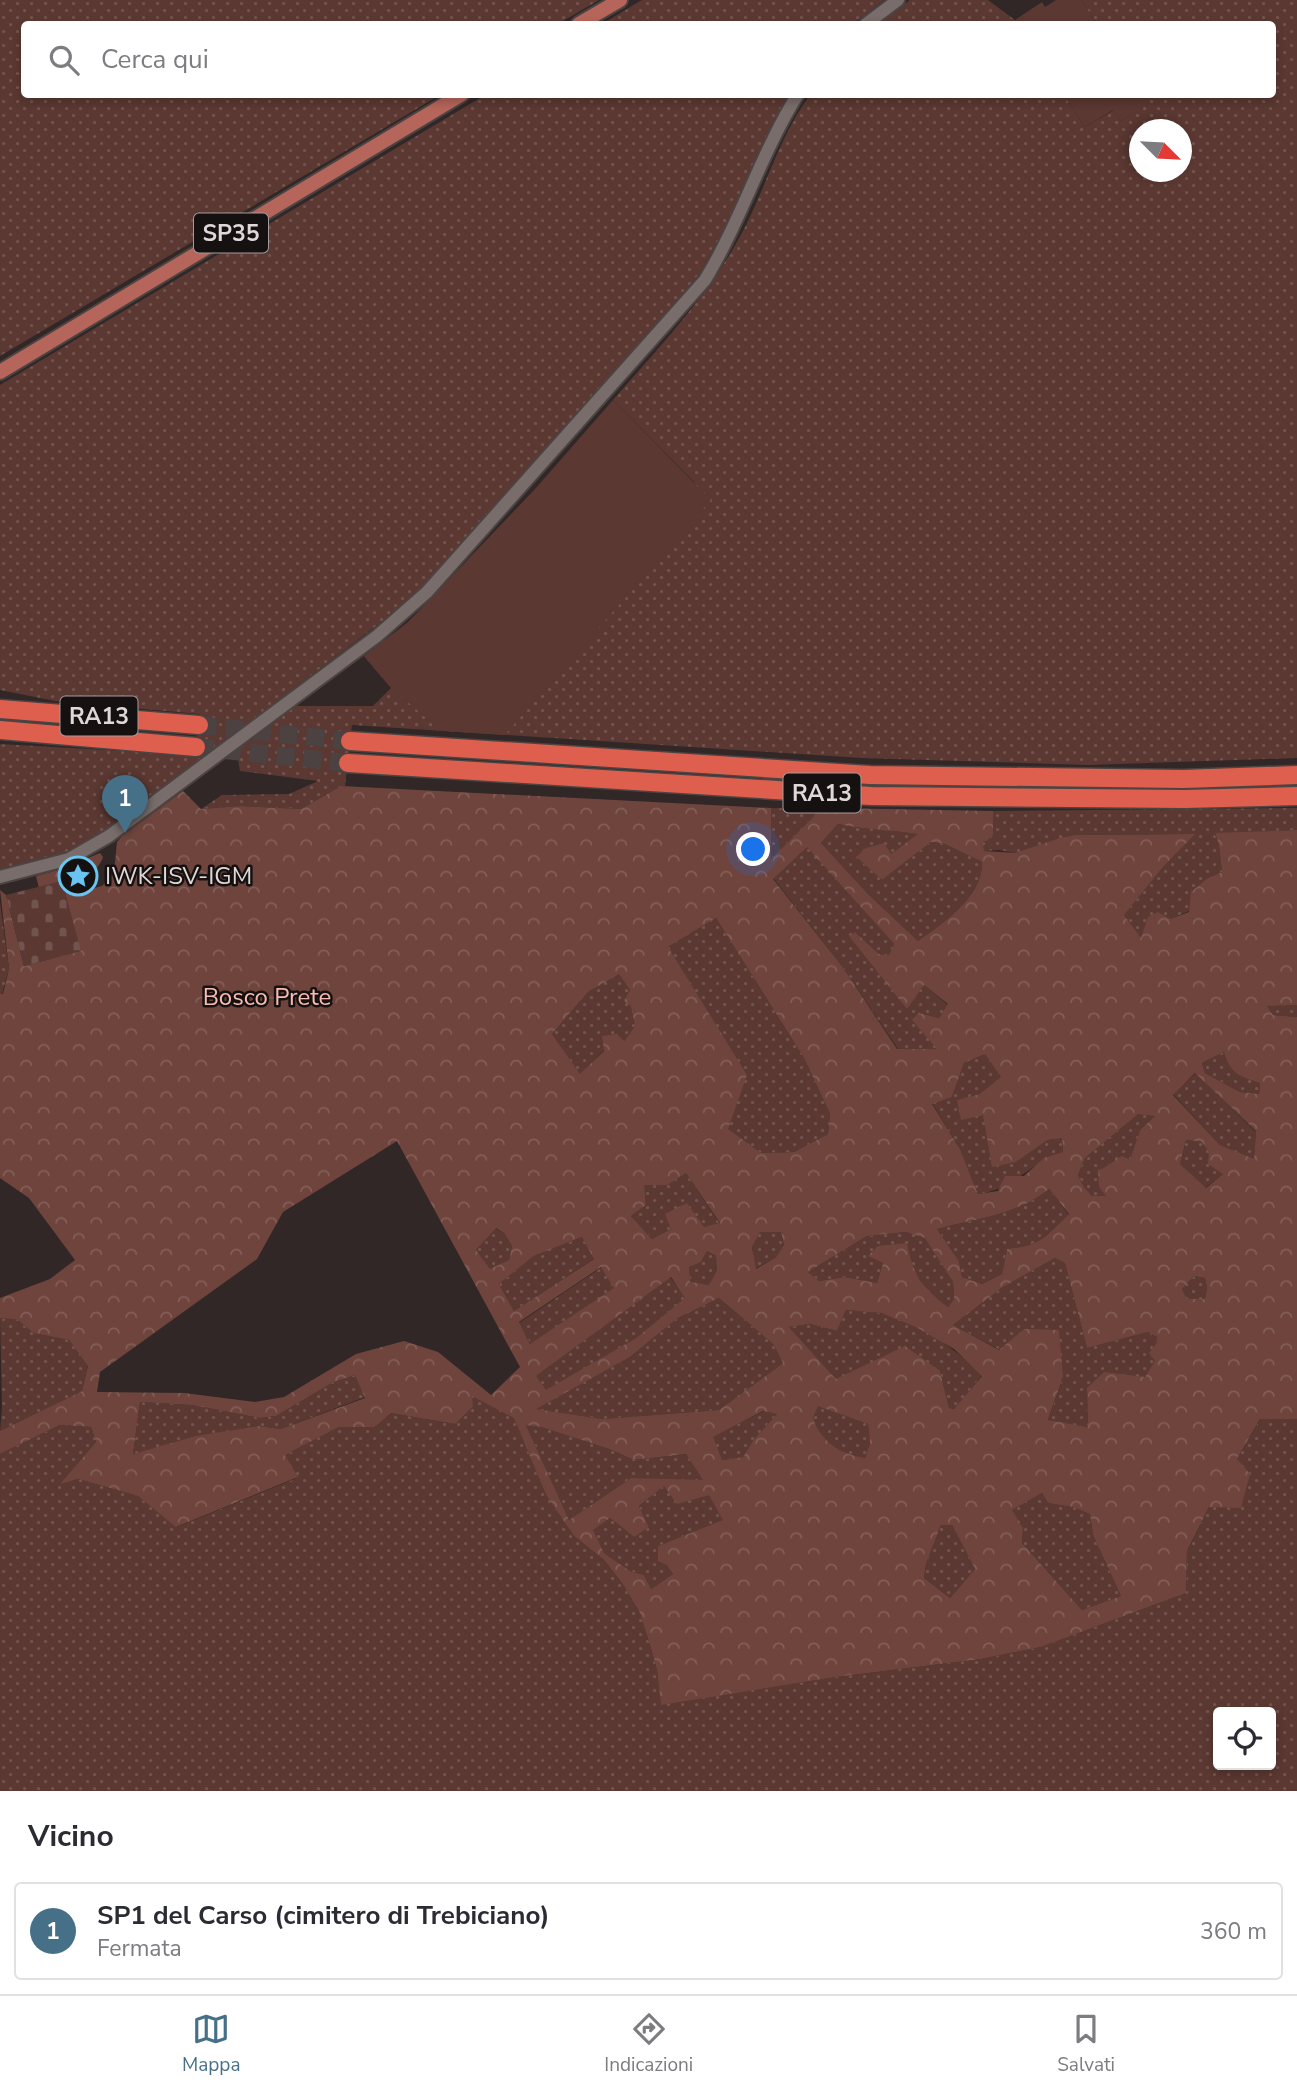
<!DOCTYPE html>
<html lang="it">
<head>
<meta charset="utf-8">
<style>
	:root { --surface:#fff; --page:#f2f2f3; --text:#2b2b33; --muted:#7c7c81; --line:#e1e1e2; --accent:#467088 }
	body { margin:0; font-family:"Nunito Sans",sans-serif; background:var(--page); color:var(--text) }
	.controls { position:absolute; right:21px; bottom:21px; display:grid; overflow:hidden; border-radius:7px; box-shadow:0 4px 10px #0003 }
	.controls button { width:63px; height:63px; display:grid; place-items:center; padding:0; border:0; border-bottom:2px solid var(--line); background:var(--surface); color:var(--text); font:35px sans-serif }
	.compass { position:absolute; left:1129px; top:119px; width:63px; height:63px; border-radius:50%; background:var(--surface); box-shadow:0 4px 10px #0003; rotate:114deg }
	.you { position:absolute; left:754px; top:850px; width:24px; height:24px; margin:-18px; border:5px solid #fff; border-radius:50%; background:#1a73e8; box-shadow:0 0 0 10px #1a73e833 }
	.badge { display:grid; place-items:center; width:46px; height:46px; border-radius:50%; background:var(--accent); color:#fff; font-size:23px; font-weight:700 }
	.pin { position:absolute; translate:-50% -58px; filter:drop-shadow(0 2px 4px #0008) }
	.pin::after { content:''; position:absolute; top:37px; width:24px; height:21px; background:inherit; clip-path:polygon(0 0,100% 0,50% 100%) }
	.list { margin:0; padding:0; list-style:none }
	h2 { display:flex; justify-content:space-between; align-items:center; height:91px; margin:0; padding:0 28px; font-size:30px }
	h2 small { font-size:23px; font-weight:400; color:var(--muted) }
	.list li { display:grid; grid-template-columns:46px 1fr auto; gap:21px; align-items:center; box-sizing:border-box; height:98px; margin:0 14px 14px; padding:0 14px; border:2px solid var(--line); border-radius:7px }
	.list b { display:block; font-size:26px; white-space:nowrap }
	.list p { margin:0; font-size:23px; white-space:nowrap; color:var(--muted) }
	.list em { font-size:23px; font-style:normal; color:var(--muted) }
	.icon { flex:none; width:38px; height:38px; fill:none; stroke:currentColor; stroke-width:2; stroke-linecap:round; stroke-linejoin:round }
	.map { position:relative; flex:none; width:1297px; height:1791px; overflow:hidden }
	.search { position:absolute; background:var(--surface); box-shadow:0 4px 10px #0003; left:21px; right:21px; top:21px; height:77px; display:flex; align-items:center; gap:18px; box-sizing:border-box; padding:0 24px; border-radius:7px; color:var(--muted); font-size:26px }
	.sheet { height:203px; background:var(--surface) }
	nav { display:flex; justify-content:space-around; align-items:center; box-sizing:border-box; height:98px; border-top:2px solid var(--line); background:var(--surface); font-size:19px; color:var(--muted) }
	nav a { display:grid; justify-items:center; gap:4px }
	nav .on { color:var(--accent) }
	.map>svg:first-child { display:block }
</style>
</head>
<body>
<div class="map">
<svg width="1297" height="1791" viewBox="0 0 1297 1791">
	<defs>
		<pattern id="grass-dots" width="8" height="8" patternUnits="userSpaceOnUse" patternTransform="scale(1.75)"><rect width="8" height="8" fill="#5b3832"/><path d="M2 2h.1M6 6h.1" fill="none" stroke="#72544f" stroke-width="1.8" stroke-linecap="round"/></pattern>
		<pattern id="forest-crowns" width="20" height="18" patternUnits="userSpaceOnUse" patternTransform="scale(1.75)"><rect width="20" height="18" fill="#6f443d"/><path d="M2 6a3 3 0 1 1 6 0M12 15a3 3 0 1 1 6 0" fill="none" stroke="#835e58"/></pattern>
		<pattern id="cemetery-stones" width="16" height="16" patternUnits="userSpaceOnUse" patternTransform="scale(1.75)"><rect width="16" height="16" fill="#5b3832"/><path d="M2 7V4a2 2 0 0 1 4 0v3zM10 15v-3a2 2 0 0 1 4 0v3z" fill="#72544f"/></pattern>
	</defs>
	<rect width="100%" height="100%" fill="#312726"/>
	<path fill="url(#grass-dots)" fill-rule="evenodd" d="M0,0H599L558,24H24V94L440,95L0,356Z
		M642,0H884L853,24H602Z
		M910,0H988L1015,20L1018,24H877Z
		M1081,0H1297V758L1088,765L862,758L352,725L345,786H341L301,809L241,806L201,809L222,795L289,794L318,781L240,771L238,760L241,747L295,706H373L391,688L364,656L694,482L613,400C661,345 713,291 746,225C768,181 781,134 810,95H1064L1085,127L1114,110L1121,121L1148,104L1142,95L1272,94V24H1097ZM1140,130H1182V172H1140Z
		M485,95H789L771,127L723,232L700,273L649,334L451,557L409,601L108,829L63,855L0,871V744L195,755L200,714L55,701L0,690V385Z
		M771,808L821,809L770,860Z
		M1297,808V830L1215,834L1219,846L1222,872L1208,878L1189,911L1170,919L1141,939L1124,915L1164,866L1194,834L1077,835L1015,853L999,850L984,851L982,841H987L993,835V811Z
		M838,824C865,830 892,830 919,834L891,854L856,857L882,880L931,842L945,844L982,862C983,897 943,923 918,941L868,894L821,843Z
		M807,846L894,944L890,957L879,954L855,932L907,1008L924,985L948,1005L939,1018L919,1013L938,1049H898L842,966L773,878Z
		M0,902L9,969L2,994H0Z
		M716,918L804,1058L830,1114L828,1134L794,1152L761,1153L727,1129L668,947Z
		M619,973L630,990L635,1026L623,1042L604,1050L580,1075L552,1034L588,992Z
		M1297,1005V1017L1273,1015L1267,1006Z
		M1224,1052L1260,1083L1259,1094L1240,1092L1205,1073L1202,1063Z
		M985,1054L1002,1077L981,1094L958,1100L983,1115L1016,1162L1048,1140L1062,1138L1063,1152C1028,1163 1018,1188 978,1194L960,1149L932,1103L952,1097L964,1063Z
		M1196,1073L1256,1132L1254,1160L1220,1145L1173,1094Z
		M1138,1113L1156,1115L1140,1130L1130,1161L1114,1160L1105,1169L1107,1197L1092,1196L1084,1187L1078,1175L1085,1158Z
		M1186,1140L1203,1142L1223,1174L1205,1188L1180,1164Z
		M686,1173L720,1224L704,1227L671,1229L652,1239L631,1216L646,1205L643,1185H668Z
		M1049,1189L1069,1215C1045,1238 1041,1245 1007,1249L1002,1274L982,1284L962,1277L959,1261L937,1229C975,1219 1018,1215 1049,1189Z
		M495,1228L504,1233L512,1246L509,1260L490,1270L476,1250Z
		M760,1232H781L784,1246L776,1257L755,1269L752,1246Z
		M906,1232L925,1237L953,1282L954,1299L948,1307L928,1293L911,1265L869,1256L883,1263L877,1283L845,1277L819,1281L808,1272L867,1236Z
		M582,1237L595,1258L514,1311L499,1284L534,1256Z
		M707,1251L716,1256L717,1270L709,1285L690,1283L688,1267L701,1262Z
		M1055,1258L1065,1263L1087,1348L1148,1332L1157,1337L1156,1361L1145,1377L1087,1388L1088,1427L1048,1421L1063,1377L1024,1329L1000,1350L953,1325L1003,1287Z
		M602,1267L615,1288L531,1345L519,1323Z
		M1194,1276L1205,1278L1207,1288L1205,1299L1187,1300L1182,1289Z
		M670,1277L686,1298L636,1338L546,1391L536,1376Z
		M719,1298L773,1344L783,1363L719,1410L602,1419L534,1409L630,1357L678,1318Z
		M846,1310C857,1311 869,1311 879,1313C919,1321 954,1348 982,1375L955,1409L949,1408L940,1371L836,1379L789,1327L810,1324L837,1331Z
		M0,1318L18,1320L33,1333L69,1340L88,1365L82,1391L0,1431L2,1407Z
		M355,1375L365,1397L281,1429L259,1426L133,1454L140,1402L192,1405L260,1418L276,1416L332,1383Z
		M471,1395L514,1417L546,1495L574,1536L604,1560L622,1583L639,1611L650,1645L657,1670L661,1704L836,1677L981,1659L1041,1647L1186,1593L1187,1552L1209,1507L1261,1418L1297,1419V1791H0V1454L60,1425L91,1427L96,1442L61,1483L78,1479L138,1496L177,1527L297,1478L285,1455L339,1427H375L391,1413L455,1424ZM1218,1712H1271V1765H1218Z
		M818,1405L868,1424L870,1443L865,1459C842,1454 818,1441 812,1417Z
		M764,1411L777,1414L754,1439L743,1457L722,1460L712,1437Z
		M526,1425L541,1427L609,1449L634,1460L686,1454L704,1481L631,1478L569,1520Z
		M664,1486L709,1494L724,1520L658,1546L673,1574L651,1589L644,1575L630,1571L604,1553L592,1530L610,1518L633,1536L649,1527L639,1506Z
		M1042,1493L1048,1503L1072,1507L1090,1514L1093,1535L1121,1596L1082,1610L1022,1543L1023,1528L1011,1510Z
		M941,1525H952L975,1569L950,1598L924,1578L926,1564Z"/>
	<path fill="url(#forest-crowns)" fill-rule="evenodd" d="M341,786L771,808V859L821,809L830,808L993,811V835L987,841H983L984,851L1015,853L1060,838L1077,835L1195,834L1164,866L1124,915L1141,938L1148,917L1158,912L1170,919L1189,912L1191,892L1208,878L1222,872L1219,846L1215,833L1297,830V1005L1267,1006L1273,1015L1297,1017V1419H1260L1237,1459L1250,1474L1241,1508L1209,1507L1187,1551L1186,1593L1041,1647L981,1659L836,1677L661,1705L657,1670L650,1645L639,1611L622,1583L604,1560L574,1536L546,1495L514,1418L472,1396L473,1406L455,1424L391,1413L375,1427H339L285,1455L298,1477L176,1527L138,1496L78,1479L60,1484L96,1442L91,1427L60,1425L0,1454V1431L82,1391L88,1366L69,1340L33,1333L18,1320L0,1318V1298L50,1279L75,1260L29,1198L0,1178V994H3L9,969L0,890L6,895L24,966L80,951L62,881L39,888L36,876L62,869L100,853L103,857L102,860L88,882L91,889L102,886L114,873L117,842L123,835L183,791L201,809L241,806L301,809ZM838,824C865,830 891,830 918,834L891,854L884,843L866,848L856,857L882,880L931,842L945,844L982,862C983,897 943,923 918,941L868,894L821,843ZM807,847L894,944L889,956L879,954L855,932L849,936L907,1009L924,985L948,1004L939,1018L919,1013L912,1020L937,1049H897L842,966L773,879ZM716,918L804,1058L830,1114L828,1134L794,1152L761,1153L728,1129L747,1075L668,947ZM619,974L630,990L624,1001L631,1006L635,1026L624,1041L617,1034L602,1036L604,1051L580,1074L552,1034L588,992ZM1224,1052C1231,1075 1240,1076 1260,1083L1259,1094L1240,1092L1205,1073L1202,1063ZM985,1054L1001,1077L980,1094L957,1100L961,1120L983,1115L992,1167L1016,1162L1048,1140L1062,1138L1063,1152L1044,1158L1024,1176H1005L998,1191L978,1194L960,1149L932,1104L952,1097L964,1063ZM1195,1073L1256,1131L1254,1159L1220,1145L1173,1095ZM1138,1114L1155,1116L1140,1130L1130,1160L1122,1156C1112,1160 1108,1168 1098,1170L1099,1187L1106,1196H1092L1084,1187L1078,1175L1085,1158ZM1186,1140L1202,1142L1209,1152L1208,1164L1223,1174L1206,1188L1180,1164ZM397,1141L520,1367L491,1395L438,1352L404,1341L356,1354L284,1397L255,1402L184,1393L97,1392L100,1372L257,1259L283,1212ZM686,1173L720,1223L704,1227L687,1203L665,1214L671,1229L652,1239L631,1216L646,1205L644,1185H668ZM1049,1189L1069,1214C1045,1238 1041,1245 1007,1249L1002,1274L982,1284L962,1277L959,1261L937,1229C975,1219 1018,1215 1049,1189ZM496,1228L504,1233L512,1246L509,1260L490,1269L476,1250ZM760,1232H781L784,1245L776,1257L756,1269L752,1247ZM906,1232L925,1238L953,1282L954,1299L948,1307C922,1288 913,1275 907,1243L878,1246L868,1256L883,1263L877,1283L845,1277L819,1281L808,1272L867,1236ZM582,1237L594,1259L514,1311L499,1284L534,1256ZM707,1251L716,1256L717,1270L709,1285L690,1282L689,1267L701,1262ZM1055,1258L1065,1263L1087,1348L1148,1332L1157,1337L1156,1344L1149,1353L1155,1361L1145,1377L1104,1372L1087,1388L1088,1427L1048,1420L1063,1377L1059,1330L1024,1329L999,1350L953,1325L1003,1287ZM601,1267L614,1288L530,1344L519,1322ZM1194,1276L1205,1278L1207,1288L1205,1299H1187L1182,1289ZM671,1277L685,1298L636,1338L546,1390L536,1376ZM719,1298L773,1344L783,1363L719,1410L602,1419L536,1409L630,1357L678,1318ZM846,1310L881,1313L916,1327L954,1349L982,1376L954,1409L949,1408L940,1371L905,1346L836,1379L789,1327L810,1324L837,1331ZM355,1375L365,1398L281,1429L259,1426L196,1436L133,1454L140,1402L192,1405L260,1418L276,1416L332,1383ZM818,1406L868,1424L870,1443L865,1458C842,1455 818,1440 813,1417ZM763,1411L777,1414L754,1439L743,1457L722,1460L713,1437ZM526,1425L541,1427L609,1449L634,1460L686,1454L703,1480L631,1478L569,1520ZM664,1486L677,1504L709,1495L723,1520L658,1546V1561L667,1565L673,1574L651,1589L644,1575L630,1571L604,1553L593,1530L610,1518L634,1537L649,1527L639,1506ZM1042,1493L1048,1503L1072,1507L1090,1514L1093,1535L1121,1596L1082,1610L1022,1543L1023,1528L1012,1510ZM941,1525H952L975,1569L950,1598L924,1578L926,1564Z"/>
	<path fill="url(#cemetery-stones)" d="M62,881L81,951L24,966L6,895Z"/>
	<path fill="#5b3832" d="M1056,0H1081L1097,24H1018L1015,20L1042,2L1045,7Z
		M1064,95H1142L1149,104L1121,121L1113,110L1085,127Z
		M613,400L711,500L505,735L442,731L392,689L364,656L408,622L535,489Z"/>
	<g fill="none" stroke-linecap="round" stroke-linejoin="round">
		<path stroke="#4b4241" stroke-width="18" stroke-dasharray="18 9" stroke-linecap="butt" d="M199,725L350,741
			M196,747L348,763"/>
		<defs>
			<path id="secondary" d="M866,24L898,0
				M0,877L69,859L109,836L377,636L427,592L705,280C741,221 761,153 798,94"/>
			<path id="primary" d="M579,24L620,0
				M0,372L462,94"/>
			<path id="motorway" d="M0,709L199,725
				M0,730L196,747
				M350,741L870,775L1183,779L1297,775
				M348,763L871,796L1185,799L1297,796"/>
		</defs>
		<use href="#secondary" stroke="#4c4443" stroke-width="16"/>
		<use href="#primary" stroke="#4c4443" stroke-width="18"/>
		<use href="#motorway" stroke="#4c4443" stroke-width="21"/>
		<use href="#secondary" stroke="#796d6b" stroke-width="12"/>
		<use href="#primary" stroke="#b6655a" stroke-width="14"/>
		<use href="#motorway" stroke="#de5f4e" stroke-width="18"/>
	</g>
	<defs>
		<symbol id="sight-ring" viewBox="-11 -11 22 22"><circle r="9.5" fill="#161111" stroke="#68c4f0" stroke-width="1.5"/><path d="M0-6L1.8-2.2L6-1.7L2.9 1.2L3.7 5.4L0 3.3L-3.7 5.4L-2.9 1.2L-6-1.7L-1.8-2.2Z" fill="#68c4f0"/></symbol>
	</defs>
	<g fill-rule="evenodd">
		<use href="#sight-ring" x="56" y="854" width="44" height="44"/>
	</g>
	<g text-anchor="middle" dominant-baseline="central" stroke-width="5" stroke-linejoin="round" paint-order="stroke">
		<g fill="#161111" stroke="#a39c9c" stroke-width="2">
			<rect x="194" y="213.5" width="74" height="39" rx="5"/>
			<rect x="60.5" y="696.5" width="77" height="39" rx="5"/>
			<rect x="783.5" y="773.5" width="77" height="39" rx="5"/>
		</g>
		<g font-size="23" font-weight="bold" fill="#dfd8d7">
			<text x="231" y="233">SP35</text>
			<text x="99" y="716">RA13</text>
			<text x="822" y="793">RA13</text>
		</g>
		<g font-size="24" fill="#dfd8d7" stroke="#161111" text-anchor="start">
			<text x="105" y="876">IWK-ISV-IGM</text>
		</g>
		<g font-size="24" fill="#f9bcb1" stroke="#161111">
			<text x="267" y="997">Bosco Prete</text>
		</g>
	</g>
</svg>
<div class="controls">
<button><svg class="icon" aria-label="locate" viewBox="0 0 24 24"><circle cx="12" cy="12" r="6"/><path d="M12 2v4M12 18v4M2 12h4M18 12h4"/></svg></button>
</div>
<svg class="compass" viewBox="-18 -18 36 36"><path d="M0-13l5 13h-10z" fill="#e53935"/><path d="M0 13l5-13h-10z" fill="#7c7c81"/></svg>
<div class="you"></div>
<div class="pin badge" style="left:125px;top:833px">1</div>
<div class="search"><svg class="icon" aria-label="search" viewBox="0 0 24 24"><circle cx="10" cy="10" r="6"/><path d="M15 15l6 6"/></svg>Cerca qui</div>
</div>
<section class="sheet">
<h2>Vicino<small></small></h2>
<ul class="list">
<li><span class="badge">1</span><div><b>SP1 del Carso (cimitero di Trebiciano)</b><p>Fermata</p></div><em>360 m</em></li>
</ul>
</section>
<nav>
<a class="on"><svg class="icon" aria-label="map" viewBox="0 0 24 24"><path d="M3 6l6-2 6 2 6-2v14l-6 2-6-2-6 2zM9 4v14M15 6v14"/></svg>Mappa</a>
<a><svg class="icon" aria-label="directions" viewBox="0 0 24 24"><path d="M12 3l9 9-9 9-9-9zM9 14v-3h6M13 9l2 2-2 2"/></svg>Indicazioni</a>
<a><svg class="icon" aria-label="saved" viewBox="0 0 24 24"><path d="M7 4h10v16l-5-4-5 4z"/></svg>Salvati</a>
</nav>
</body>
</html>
